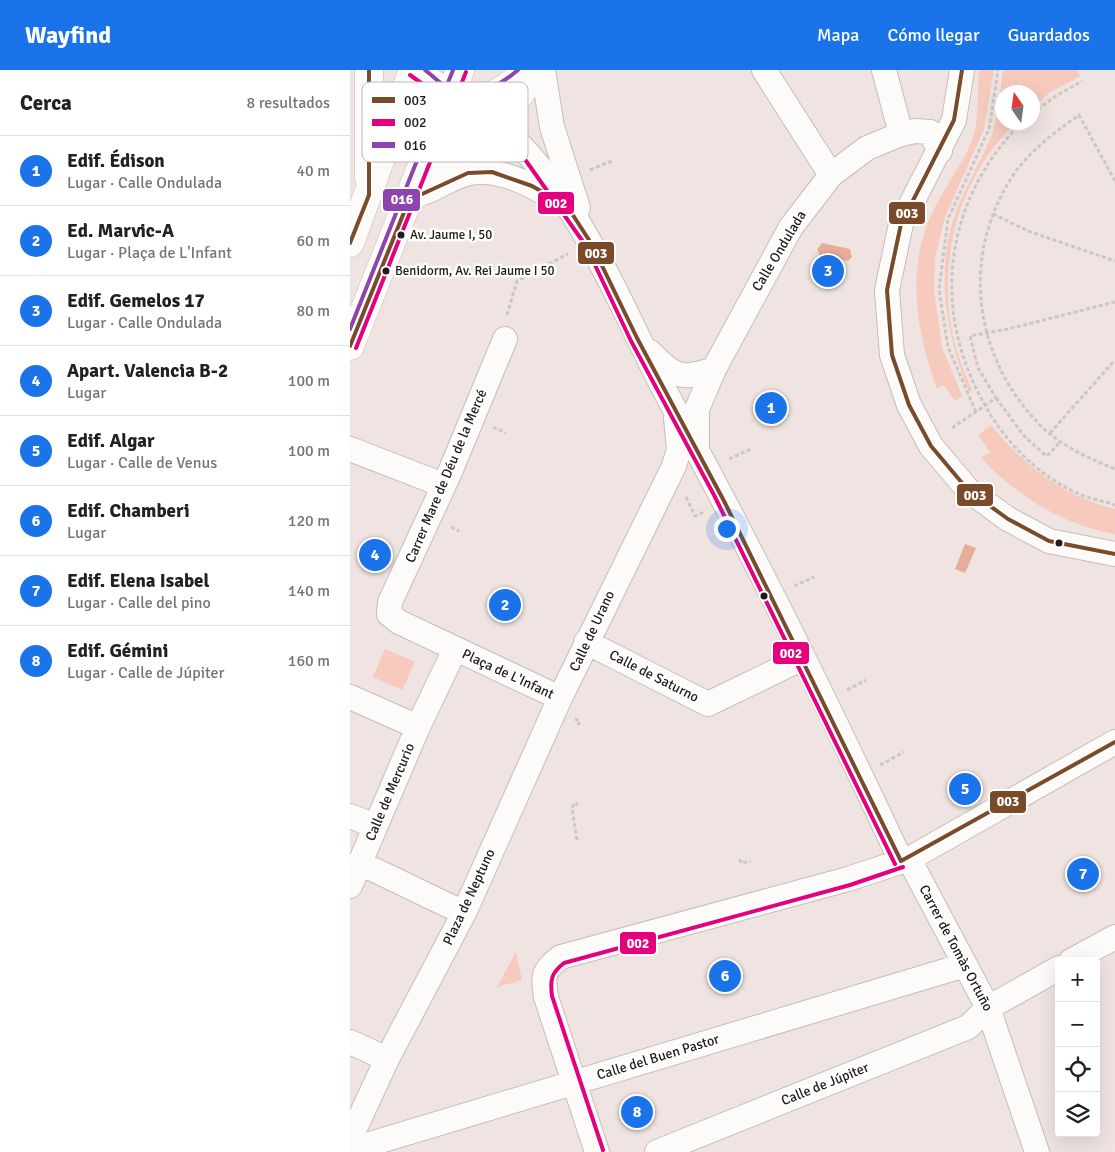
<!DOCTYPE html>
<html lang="es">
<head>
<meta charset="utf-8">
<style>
	:root { --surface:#fff; --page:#f6f6f6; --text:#202124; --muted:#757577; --line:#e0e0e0; --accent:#1a73e8 }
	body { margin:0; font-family:Signika,sans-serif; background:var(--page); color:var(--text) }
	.controls { position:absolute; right:15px; bottom:15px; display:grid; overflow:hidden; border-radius:5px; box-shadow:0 5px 20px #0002 }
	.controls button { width:45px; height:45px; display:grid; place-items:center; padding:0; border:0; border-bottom:1px solid var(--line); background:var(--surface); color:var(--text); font:25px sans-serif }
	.compass { position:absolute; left:645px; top:15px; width:45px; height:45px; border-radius:50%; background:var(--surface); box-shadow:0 5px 20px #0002; rotate:347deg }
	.you { position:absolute; left:376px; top:458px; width:18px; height:18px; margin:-12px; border:4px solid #fff; border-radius:50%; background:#1a73e8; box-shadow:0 0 0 8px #1a73e833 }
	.badge { display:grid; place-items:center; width:32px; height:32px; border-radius:50%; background:var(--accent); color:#fff; font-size:16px; font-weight:700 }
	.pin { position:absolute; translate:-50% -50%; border:2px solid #fff; box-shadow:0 1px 5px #0006 }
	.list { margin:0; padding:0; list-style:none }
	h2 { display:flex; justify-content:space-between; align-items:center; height:65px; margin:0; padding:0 20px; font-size:21px }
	h2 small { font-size:16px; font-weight:400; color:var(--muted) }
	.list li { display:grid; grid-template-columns:32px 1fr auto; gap:15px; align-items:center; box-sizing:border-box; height:70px; padding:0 20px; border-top:1px solid var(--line) }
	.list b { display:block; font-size:19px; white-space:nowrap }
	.list p { margin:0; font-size:16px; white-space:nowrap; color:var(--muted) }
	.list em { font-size:16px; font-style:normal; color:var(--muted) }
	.icon { flex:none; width:28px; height:28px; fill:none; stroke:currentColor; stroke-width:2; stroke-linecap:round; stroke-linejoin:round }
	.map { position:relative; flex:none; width:765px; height:1082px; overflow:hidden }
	header { display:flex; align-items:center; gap:30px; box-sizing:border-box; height:70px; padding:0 25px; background:var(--accent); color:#fff }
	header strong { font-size:24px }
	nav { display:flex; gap:28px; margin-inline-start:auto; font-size:18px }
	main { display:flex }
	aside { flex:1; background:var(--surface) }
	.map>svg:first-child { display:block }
</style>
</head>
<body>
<header>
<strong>Wayfind</strong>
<nav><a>Mapa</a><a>Cómo llegar</a><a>Guardados</a></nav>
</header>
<main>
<aside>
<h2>Cerca<small>8 resultados</small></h2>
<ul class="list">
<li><span class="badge">1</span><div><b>Edif. Édison</b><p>Lugar · Calle Ondulada</p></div><em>40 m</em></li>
<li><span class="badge">2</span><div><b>Ed. Marvic-A</b><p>Lugar · Plaça de L'Infant</p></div><em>60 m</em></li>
<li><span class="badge">3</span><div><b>Edif. Gemelos 17</b><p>Lugar · Calle Ondulada</p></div><em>80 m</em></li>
<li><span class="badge">4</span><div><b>Apart. Valencia B-2</b><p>Lugar</p></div><em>100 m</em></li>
<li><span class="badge">5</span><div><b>Edif. Algar</b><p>Lugar · Calle de Venus</p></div><em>100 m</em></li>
<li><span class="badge">6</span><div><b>Edif. Chamberi</b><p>Lugar</p></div><em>120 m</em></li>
<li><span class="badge">7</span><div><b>Edif. Elena Isabel</b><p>Lugar · Calle del pino</p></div><em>140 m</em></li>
<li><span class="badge">8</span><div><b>Edif. Gémini</b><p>Lugar · Calle de Júpiter</p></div><em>160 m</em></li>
</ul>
</aside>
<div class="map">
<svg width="765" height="1082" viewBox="0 0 765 1082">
	<rect width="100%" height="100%" fill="#efe4e1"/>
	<path fill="#f6cbbd" d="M629,0H644L634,59L595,147L585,189L584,220L592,277L612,326L605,331L594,315L587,319C565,258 555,194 586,135C598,111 616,90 624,64C628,52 628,15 629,0Z
		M653,0H727L730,6L699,23L683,38L682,22H652V52L666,53C609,105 587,190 603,266C607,284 614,302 622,320L619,322C597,268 585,204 604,147C614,118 631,92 642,64C649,44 650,20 653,0Z
		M641,355C677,398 711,425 765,439V464C712,455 667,426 631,388L640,382L628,365Z
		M35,579L65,592L52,620L23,607Z
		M166,882L172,910L147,917Z"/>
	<path fill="#e8ad9a" d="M472,173L500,179L502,187L498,191L470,186L467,179Z
		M615,474L626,478L615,503L605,499Z"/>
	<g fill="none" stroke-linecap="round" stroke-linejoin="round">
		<defs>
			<path id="street" d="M193,0L202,57L228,138
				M414,0L481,105
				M534,0L551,64
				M612,0L604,50L551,154L537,220L542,285L559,335L581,376L618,420L658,449L699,471L765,484
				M147,53C227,122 265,225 313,317C331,352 351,387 369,422C433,543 493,667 551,791
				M76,122C90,116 105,106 119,103C151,97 183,116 210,132
				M155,269L100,402L40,532L39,544L49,552L210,628
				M300,282C323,306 331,311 364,299
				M0,379L93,415
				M347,379V339L364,299L441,157L481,105L517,78L551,64L565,61L580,62L590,81
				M236,572L358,634L453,588
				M0,627L68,657
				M0,746L25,756
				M559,789L638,938L687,1082
				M10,793L114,843
				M0,816L68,657L105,579
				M721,891L765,867
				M0,972L37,989
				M0,1069L37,989L114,843L210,628L324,396L329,379L326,348
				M0,1080L615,895
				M247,1082L196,927C193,905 192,901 211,887L498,809L559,789L765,672
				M307,1082L618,957L638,938L709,898"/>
			<path id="secondary" d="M64,0L98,25L147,53
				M102,25C139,31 148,26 176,2
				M19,108V0
				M60,129C107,90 156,54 185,0
				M0,173L63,0
				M0,276L110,0"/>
		</defs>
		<use href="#street" stroke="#c5bdba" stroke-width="26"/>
		<use href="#secondary" stroke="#c5bdba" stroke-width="29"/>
		<path stroke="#cbc7c7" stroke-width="3" stroke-dasharray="4 2.5" stroke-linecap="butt" d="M682,43L706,26L732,11
			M672,52C593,132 580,241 636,337C657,374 690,407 729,424C740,429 753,431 765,435
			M240,100L264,90
			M765,111L729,45C704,63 679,81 662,107C610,187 624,288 690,355C711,376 738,388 765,399
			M643,144L678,161L765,191
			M157,245L167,211L218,184
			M646,328L675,367L694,384L697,386L711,371
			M626,342L598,277L589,219L598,149L639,59L648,0
			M143,357L156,363
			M602,358L646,328L628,298L620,266L658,259L765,232
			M700,363L765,290
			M379,389L401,379
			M336,427L345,446L354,442
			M101,457L109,461
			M444,516L464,507
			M497,620L516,610
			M225,649L230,651L228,655
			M530,695L554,682
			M227,770L222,738L224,733L228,735
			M390,789L391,793L401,791"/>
		<use href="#street" stroke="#fdfbfa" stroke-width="24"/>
		<use href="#secondary" stroke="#fdfbfa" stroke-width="28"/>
		<defs>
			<path id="bus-1" d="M612,0L604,50L551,154L537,220L542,285L559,335L581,376L618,420L658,449L699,471L765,484
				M59,130L118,103L142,102L182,116L217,136L241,173L287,268L374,431L551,791
				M0,173L19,125V0
				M0,276L59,130
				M551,791L765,672"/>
			<path id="bus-2" d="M60,5L95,30L143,58L167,78L236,176L281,271L364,425L545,794
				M6,278L116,2
				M253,1080L202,926C200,910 201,903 214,893L500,815L553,797"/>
			<path id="bus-3" d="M75,0C83,6 91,15 100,19C126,30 149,16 168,0
				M0,259L103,0"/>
		</defs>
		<use href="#bus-1" stroke="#fff" stroke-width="8"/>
		<use href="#bus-2" stroke="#fff" stroke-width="8"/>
		<use href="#bus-3" stroke="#fff" stroke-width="8"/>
		<use href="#bus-1" stroke="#7a4b2a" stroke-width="4"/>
		<use href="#bus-2" stroke="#e5007d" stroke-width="4"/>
		<use href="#bus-3" stroke="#8e44ad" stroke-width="4"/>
	</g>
	<g fill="#201a18" stroke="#fff" stroke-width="2">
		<circle cx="51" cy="165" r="4.5"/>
		<circle cx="36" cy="201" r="4.5"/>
		<circle cx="709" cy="473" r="4.5"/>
		<circle cx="414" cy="526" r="4.5"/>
	</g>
	<g text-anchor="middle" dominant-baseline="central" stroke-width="5" stroke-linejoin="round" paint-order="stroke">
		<g font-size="13" fill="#201a18" stroke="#fff" text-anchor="start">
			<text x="60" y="165">Av. Jaume I, 50</text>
			<text x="45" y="201">Benidorm, Av. Rei Jaume I 50</text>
		</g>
		<g font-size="14" fill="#201a18" stroke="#fff">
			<text transform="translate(429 181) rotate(-59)">Calle Ondulada</text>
			<text transform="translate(96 406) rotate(-67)">Carrer Mare de Déu de la Mercé</text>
			<text transform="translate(242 561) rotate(-65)">Calle de Urano</text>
			<text transform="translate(158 604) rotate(25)">Plaça de L'Infant</text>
			<text transform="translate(304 606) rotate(27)">Calle de Saturno</text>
			<text transform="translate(40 722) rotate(-67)">Calle de Mercurio</text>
			<text transform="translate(119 827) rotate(-65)">Plaza de Neptuno</text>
			<text transform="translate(606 878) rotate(62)">Carrer de Tomàs Ortuño</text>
			<text transform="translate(308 987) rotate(-17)">Calle del Buen Pastor</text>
			<text transform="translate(475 1014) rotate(-22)">Calle de Júpiter</text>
		</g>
	</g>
	<rect x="12" y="12" width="166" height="80" rx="8" fill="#fff" stroke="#bcbaba" stroke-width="1"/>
	<rect x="22" y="27" width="23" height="6" fill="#7a4b2a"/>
	<rect x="22" y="49" width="23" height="7" fill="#e5007d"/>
	<rect x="22" y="72" width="23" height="6" fill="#8e44ad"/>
	<g font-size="14" fill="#201a18">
		<text x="54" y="35">003</text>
		<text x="54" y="57">002</text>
		<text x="54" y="80">016</text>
	</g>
	<g stroke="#fff" stroke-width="2">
		<rect x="32" y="118" width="39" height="24" rx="5" fill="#8e44ad"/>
		<rect x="187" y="121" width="38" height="24" rx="5" fill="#e5007d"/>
		<rect x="538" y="131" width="38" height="24" rx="5" fill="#7a4b2a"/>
		<rect x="227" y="171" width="38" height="24" rx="5" fill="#7a4b2a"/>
		<rect x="606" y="413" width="38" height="24" rx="5" fill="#7a4b2a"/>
		<rect x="422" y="571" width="38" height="24" rx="5" fill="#e5007d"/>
		<rect x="639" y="720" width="38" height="24" rx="5" fill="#7a4b2a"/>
		<rect x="269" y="861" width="38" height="24" rx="5" fill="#e5007d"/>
	</g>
	<g font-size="14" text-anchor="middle" font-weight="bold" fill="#fff">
		<text x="52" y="134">016</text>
		<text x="206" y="138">002</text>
		<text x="557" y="148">003</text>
		<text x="246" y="188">003</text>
		<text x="625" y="430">003</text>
		<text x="441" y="588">002</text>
		<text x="658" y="736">003</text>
		<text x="288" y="878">002</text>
	</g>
</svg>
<div class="controls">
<button>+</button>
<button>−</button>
<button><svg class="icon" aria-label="locate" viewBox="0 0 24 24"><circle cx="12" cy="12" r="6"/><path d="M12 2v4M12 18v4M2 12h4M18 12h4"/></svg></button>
<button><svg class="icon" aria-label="layers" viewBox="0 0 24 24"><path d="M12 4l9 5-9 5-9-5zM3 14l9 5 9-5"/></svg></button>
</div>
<svg class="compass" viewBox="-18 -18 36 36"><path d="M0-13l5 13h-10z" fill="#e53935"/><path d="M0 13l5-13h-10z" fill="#757577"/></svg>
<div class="you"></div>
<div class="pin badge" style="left:421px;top:338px">1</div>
<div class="pin badge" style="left:155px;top:535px">2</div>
<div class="pin badge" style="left:478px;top:201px">3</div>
<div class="pin badge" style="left:25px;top:485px">4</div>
<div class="pin badge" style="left:615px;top:719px">5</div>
<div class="pin badge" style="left:375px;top:906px">6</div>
<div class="pin badge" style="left:733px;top:804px">7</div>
<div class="pin badge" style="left:287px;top:1042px">8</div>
</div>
</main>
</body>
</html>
